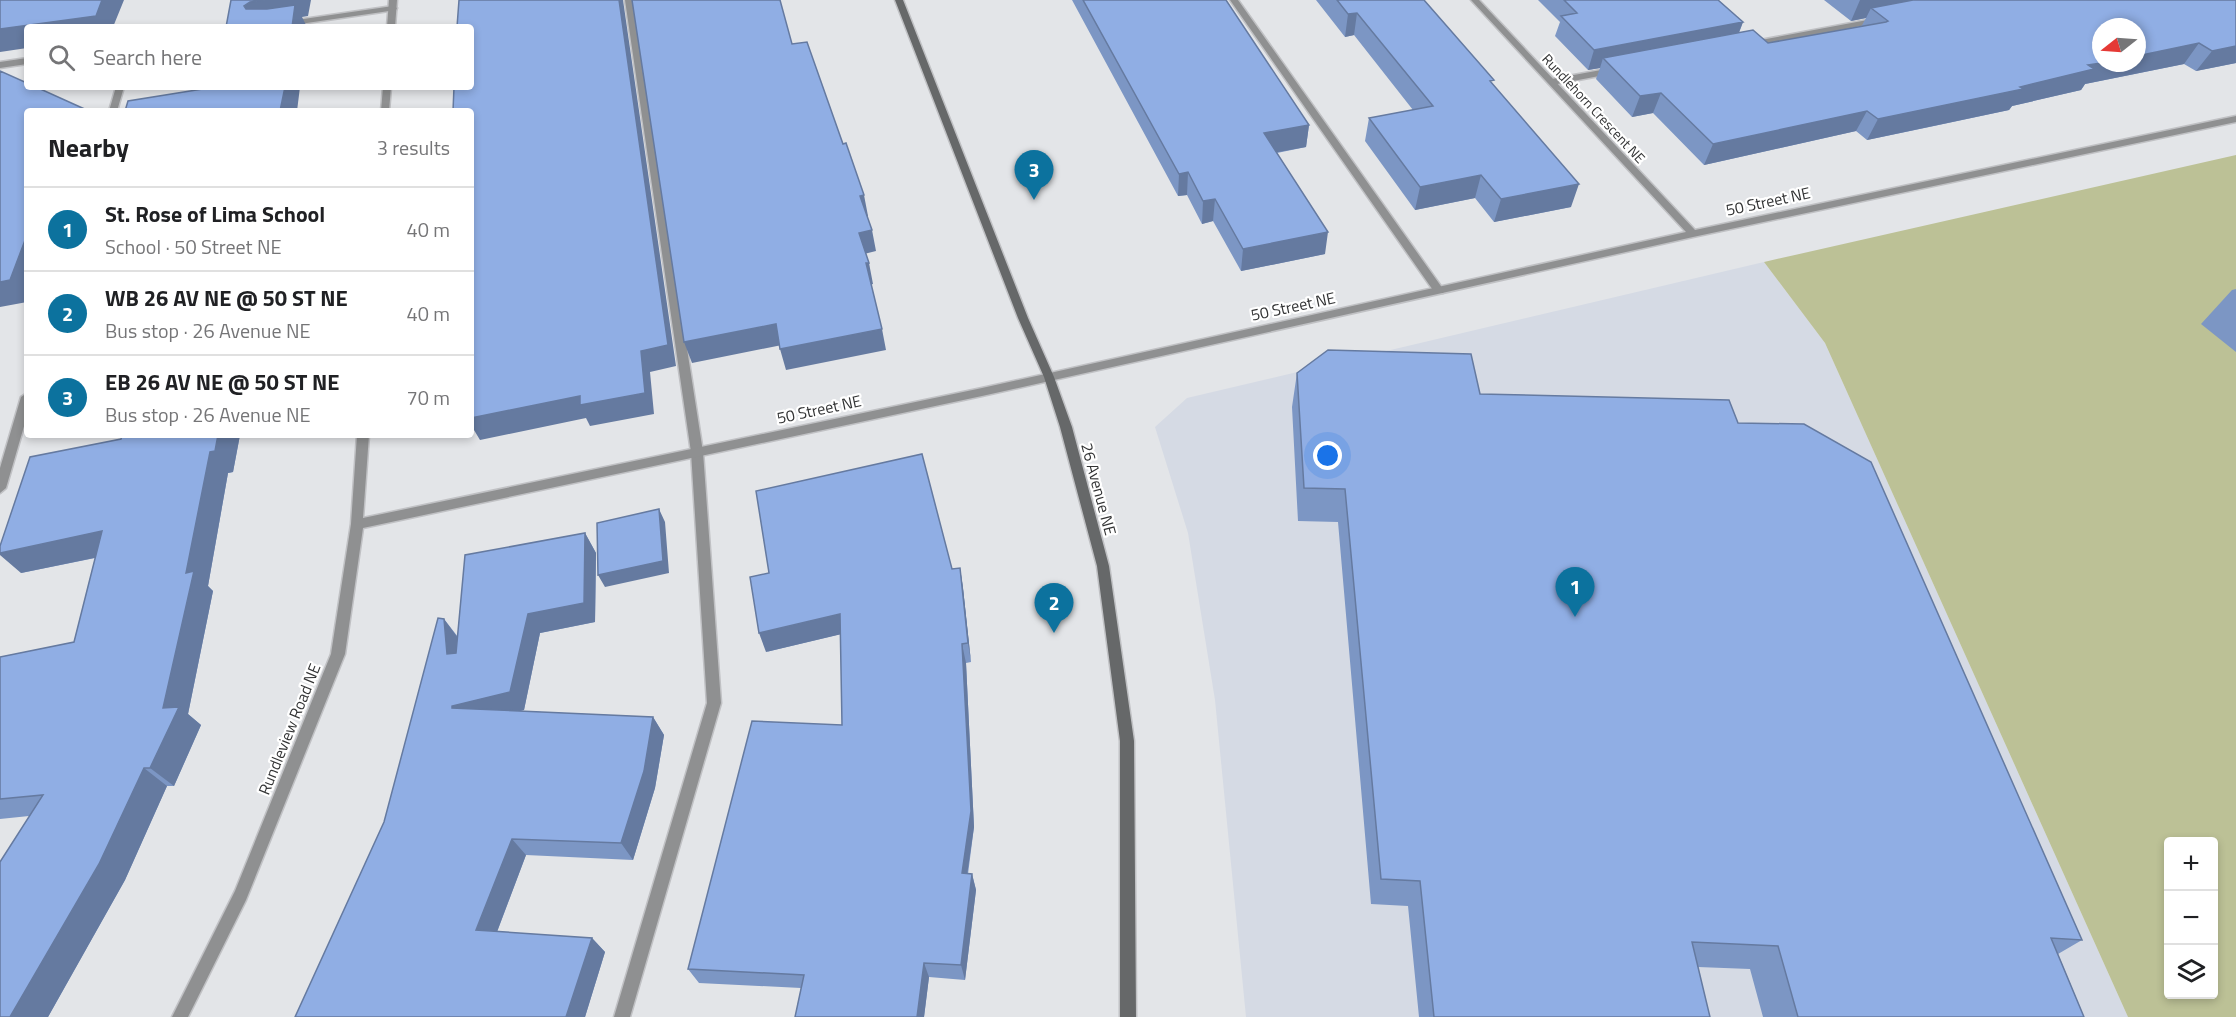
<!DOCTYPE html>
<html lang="en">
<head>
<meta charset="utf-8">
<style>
	:root { --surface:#fff; --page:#f2f2f2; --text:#202124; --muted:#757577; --line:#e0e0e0; --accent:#0c729e }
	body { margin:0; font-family:"Titillium Web",sans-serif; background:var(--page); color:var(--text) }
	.controls { position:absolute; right:18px; bottom:18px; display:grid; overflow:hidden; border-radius:6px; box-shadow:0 3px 9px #0003 }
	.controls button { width:54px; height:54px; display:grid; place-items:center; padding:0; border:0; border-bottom:2px solid var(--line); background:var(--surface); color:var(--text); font:30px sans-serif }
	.compass { position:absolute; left:2092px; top:18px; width:54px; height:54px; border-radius:50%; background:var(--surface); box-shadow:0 3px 9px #0003; rotate:253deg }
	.you { position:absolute; left:1328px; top:456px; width:21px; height:21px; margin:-15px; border:4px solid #fff; border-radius:50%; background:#1a73e8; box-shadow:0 0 0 9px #1a73e833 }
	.badge { display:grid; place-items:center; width:39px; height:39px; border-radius:50%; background:var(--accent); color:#fff; font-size:20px; font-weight:700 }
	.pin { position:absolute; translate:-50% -50px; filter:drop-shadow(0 2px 3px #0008) }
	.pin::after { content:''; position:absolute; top:32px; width:21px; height:18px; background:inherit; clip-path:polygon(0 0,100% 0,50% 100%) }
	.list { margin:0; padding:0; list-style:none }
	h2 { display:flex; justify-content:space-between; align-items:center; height:78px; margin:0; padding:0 24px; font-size:26px }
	h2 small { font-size:20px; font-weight:400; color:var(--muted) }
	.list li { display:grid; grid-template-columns:39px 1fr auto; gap:18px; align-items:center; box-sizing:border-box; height:84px; padding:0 24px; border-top:2px solid var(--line) }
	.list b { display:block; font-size:22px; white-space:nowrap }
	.list p { margin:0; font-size:20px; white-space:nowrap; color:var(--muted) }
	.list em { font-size:20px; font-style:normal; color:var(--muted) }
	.icon { flex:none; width:33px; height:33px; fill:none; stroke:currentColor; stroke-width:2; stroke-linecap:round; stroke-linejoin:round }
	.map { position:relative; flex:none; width:2236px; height:1017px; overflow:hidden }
	.search { position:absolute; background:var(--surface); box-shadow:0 3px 9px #0003; left:24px; top:24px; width:450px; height:66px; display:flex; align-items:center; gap:15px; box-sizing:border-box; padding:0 21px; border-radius:6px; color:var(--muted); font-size:22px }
	.panel { position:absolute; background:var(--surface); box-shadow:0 3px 9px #0003; left:24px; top:108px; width:450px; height:330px; border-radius:6px }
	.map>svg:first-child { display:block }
</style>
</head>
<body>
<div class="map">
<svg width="2236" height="1017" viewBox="0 0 2236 1017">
	<rect width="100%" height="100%" fill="#e3e5e8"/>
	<path fill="#d5dae4" d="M1764,262L1825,343L2128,1017H1246L1215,700L1188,533L1155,427L1187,398Z"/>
	<path fill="#bcc196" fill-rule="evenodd" d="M2236,155V1017H2128L1825,343L1764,262ZM2168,842H2214V994H2168Z"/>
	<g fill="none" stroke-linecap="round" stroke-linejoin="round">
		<defs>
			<path id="lane" d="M625,0H633L703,452L721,703L630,1017H614L707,703L691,452Z
				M1230,0H1238L1443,289L1444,291L1443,293H1435Z
				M393,6L397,8L396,10L279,27H258L262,25Z
				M1878,18H1881V22L1750,48L1746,45L1750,42Z
				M27,58V64L0,68V62Z
				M1612,68L1616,71L1615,73L1552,85L1548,82L1552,79Z
				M116,87H124L117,111H109Z
				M27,393V416L6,488L0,493V468L21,397Z"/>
			<path id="street" d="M389,0H397L395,27H387Z
				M1471,0H1479L1695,230L2236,116V122L1693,237L982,396L363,528L345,654L246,900L188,1017H172L235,891L331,654L351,524L357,435H369L363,518L982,388L1686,232Z
				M383,87H391L389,111H381Z"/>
			<path id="secondary" d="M895,0H903L1028,318L1054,377L1072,427L1109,566L1134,741L1136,1017H1120V741L1097,566L1060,427L1044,377L1018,318Z"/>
		</defs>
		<use href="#lane" stroke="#c0c1c4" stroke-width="3"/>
		<use href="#street" stroke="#c0c1c4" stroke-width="3"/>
		<use href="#secondary" stroke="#c0c1c4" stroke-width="3"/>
		<use href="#lane" fill="#8f9091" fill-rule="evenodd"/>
		<use href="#street" fill="#8f9091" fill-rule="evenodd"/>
		<use href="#secondary" fill="#666869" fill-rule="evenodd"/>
	</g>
	<path fill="#7c96c4" d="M1072,0H1226L1309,125L1306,147L1277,153L1325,254L1241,271L1213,221L1202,224L1187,195L1178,196Z
		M1316,0H1424L1493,85L1571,207L1494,222L1475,198L1415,210L1365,141L1369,118L1413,110L1354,35L1345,37Z
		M1538,0H1718L1743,22L1739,33L1768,43L1861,27L1866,18L1851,21L1824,0H2236V63L2196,71L2184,64L2085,84L2081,90L2012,106L2009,110L1934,126L1867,140L1856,131L1704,165L1653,113L1632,117L1596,79L1600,68L1588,70L1555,36L1560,22Z
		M2236,289V352L2201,324L2232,290Z
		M1297,373L1738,423L2082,940L2058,954L2084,1017H1763L1750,969L1698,967L1710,1017H1419L1408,906L1371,904L1338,522L1298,521L1292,407Z
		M122,435H240L233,472L228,473L208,586L213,591L188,714L201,725L174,786H167L125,880L48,1017H0L29,816L0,819V657L74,642L95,558L21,573L121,439Z
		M585,533L596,553L595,622L540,633L524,710L519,711L653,717L664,735L655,788L633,860L526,855L497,932L592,938L605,952L585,1017L384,822L444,619L458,637Z
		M960,568L963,588L971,662L966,663L974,827L968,874H972L976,890L965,980L929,977L924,1017H795L801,988L699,983L688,969L842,725L841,634L766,652L952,569Z"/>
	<path fill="#657aa0" d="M102,0H124L113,27H27V48L0,52V29Z
		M265,0H311L308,16L302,17L306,25V27H256L244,6L250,2Z
		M619,0H623L676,366L650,372L654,414L590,426L586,418L480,440L471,425V418Z
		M1860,0H1960L1871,8L1866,18L1851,21Z
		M1357,13L1354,35L1345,37L1348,14Z
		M1743,22L1735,42L1603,58L1600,68L1588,70L1594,50Z
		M2199,43L2184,64L2085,84L2081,90L2012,106L2009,110L1867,140L1878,119L2088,65L2101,63H2137V56Z
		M2236,46V63L2196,71L2212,51Z
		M285,87H300L297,111H280Z
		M1661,93L1653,113L1632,117L1640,96Z
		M1867,111L1856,131L1704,165L1713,144Z
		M1309,125L1306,147L1262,155L1264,133Z
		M1188,172L1187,195L1178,196L1179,174Z
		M1481,175L1475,198L1415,210L1420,187Z
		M1579,184L1571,207L1494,222L1501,199Z
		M864,195L868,216L864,217L860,196Z
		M1215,199L1213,221L1202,224L1203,201Z
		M872,230L876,251L864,254L859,233Z
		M1328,232L1325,254L1241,271L1243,249Z
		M27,235V302L0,307V282Z
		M866,263H869L873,284L870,285Z
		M776,324L782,345L692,363L684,342Z
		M882,329L886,350L786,370L780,349Z
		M218,435H240L233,472L228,473L208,586L213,591L188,714L201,725L174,786L150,768L163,708L186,573L210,452Z
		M659,509L665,522L669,573L605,587L598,575Z
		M102,531L123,552L21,573L0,555V553Z
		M585,533L596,553L595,622L540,633L524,710L467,724L452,708V706L528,614Z
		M960,568L963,588L971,662L968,643Z
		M840,614L846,633L766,652L759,633Z
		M444,619L458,638L462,673L447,654Z
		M962,644L966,663L974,827L965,889L962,873Z
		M653,717L664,735L655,788L633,860L621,843Z
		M144,768L167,786L125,880L48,1017H10Z
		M512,839L526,855L492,945L476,930Z
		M972,874L976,890L965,980L961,965Z
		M592,938L605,952L585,1017H566Z
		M924,963L929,977L924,1017H917Z"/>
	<path fill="#90aee4" stroke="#657aa0" stroke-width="1.5" d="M0,0H102L96,16L0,29Z
		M231,0H265L250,2L244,6L246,9H267L295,5L292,27H226Z
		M459,0H619L668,345L641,351L645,393L580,405V396L471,418V111H453L454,87H471V27H457Z
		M632,0H780L792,44L807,42L843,144L846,143L864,195L860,196L872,230L859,233L869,263H866L882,329L780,349L776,324L684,342Z
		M1083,0H1226L1309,125L1264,133L1328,232L1243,249L1215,199L1203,201L1188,172L1179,174Z
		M1337,0H1424L1494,80L1490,81L1579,184L1501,199L1481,175L1420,187L1369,118L1433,106L1357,13L1348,14Z
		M1564,0H1718L1743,22L1594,50L1561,16L1577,13Z
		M1913,0H2236V46L2212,51L2199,43L2137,56V27H2101V63L2088,65L2094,69L2020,87L2023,89L1878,119L1867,111L1713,144L1661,93L1640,96L1603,58L1753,30L1768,43L1886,22L1888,21L1871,8Z
		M0,71L27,83V87H36L89,111H27V235L10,280L0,282Z
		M215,87H285L280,111H125L128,101Z
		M1328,350L1471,354L1480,394L1729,400L1738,423L1804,424L1871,462L2082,940L2051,938L2084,1017H1798L1778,946L1692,942L1710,1017H1434L1420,881L1381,879L1345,489L1304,488L1297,373Z
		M122,435H218L215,451L210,452L186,573L194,571L163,708L179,707L150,768H144L99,864L10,1017H0V862L43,795L0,799V657L74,642L102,531L0,553V546L30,457L121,439Z
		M922,454L952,569L960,568L968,643L962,644L971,811L962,873L972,874L961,965L924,963L917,1017H795L804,975L688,969L752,721L842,725L840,614L759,633L750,577L769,573L756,491Z
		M659,509L663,561L598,575L597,523Z
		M585,533L584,603L528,614L510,692L452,706V708L653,717L644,771L621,843L512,839L476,930L592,938L566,1017H295L384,822L438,618L444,619L447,654L456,653L465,555Z"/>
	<g text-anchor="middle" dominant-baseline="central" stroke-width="4.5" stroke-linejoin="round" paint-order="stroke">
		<g font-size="14" fill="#323334" stroke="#fff">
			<text transform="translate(1594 108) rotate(47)">Rundlehorn Crescent NE</text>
		</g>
		<g font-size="16" fill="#323334" stroke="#fff">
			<text transform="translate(1768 201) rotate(-12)">50 Street NE</text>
			<text transform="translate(1293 306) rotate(-12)">50 Street NE</text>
			<text transform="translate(819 409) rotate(-12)">50 Street NE</text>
			<text transform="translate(1099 489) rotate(75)">26 Avenue NE</text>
			<text transform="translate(289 729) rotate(-68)">Rundleview Road NE</text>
		</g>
	</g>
</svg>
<div class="controls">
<button>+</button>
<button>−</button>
<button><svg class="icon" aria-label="layers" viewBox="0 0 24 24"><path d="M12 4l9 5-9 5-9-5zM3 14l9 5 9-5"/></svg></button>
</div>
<svg class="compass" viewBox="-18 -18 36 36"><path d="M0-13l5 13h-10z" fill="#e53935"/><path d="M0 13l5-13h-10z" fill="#757577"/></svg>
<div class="you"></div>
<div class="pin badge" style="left:1575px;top:617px">1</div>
<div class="pin badge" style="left:1054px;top:633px">2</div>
<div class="pin badge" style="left:1034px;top:200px">3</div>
<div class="search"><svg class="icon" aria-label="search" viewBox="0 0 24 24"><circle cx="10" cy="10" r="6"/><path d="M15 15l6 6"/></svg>Search here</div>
<section class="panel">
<h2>Nearby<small>3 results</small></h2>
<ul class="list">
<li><span class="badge">1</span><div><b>St. Rose of Lima School</b><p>School · 50 Street NE</p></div><em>40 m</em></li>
<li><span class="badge">2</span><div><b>WB 26 AV NE @ 50 ST NE</b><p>Bus stop · 26 Avenue NE</p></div><em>40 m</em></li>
<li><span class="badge">3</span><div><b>EB 26 AV NE @ 50 ST NE</b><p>Bus stop · 26 Avenue NE</p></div><em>70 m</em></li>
</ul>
</section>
</div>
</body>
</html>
